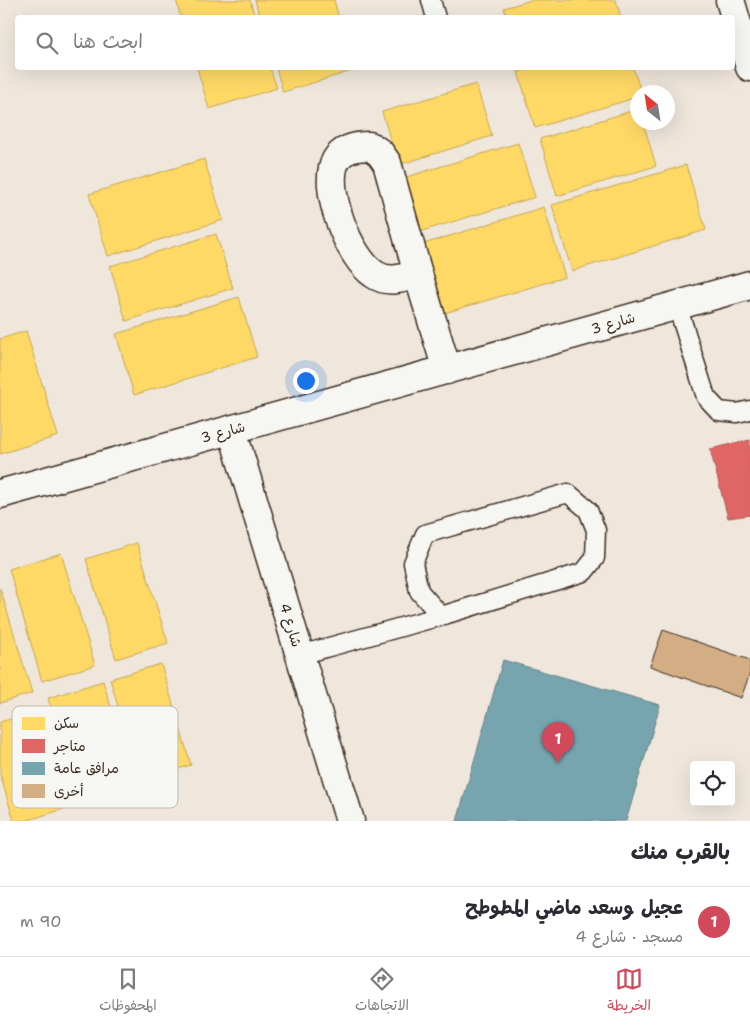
<!DOCTYPE html>
<html lang="ar">
<head>
<meta charset="utf-8">
<style>
	:root { --surface:#fff; --page:#f7f7f7; --text:#2b2b33; --muted:#7c7c81; --line:#e1e1e2; --accent:#d1495b }
	body { margin:0; font-family:"Shantell Sans","Playpen Sans Arabic",sans-serif; background:var(--page); color:var(--text); direction:rtl }
	.controls { position:absolute; right:15px; bottom:15px; display:grid; overflow:hidden; border-radius:5px; box-shadow:0 5px 20px #0002 }
	.controls button { width:45px; height:45px; display:grid; place-items:center; padding:0; border:0; border-bottom:1px solid var(--line); background:var(--surface); color:var(--text); font:25px sans-serif }
	.compass { position:absolute; left:630px; top:85px; width:45px; height:45px; border-radius:50%; background:var(--surface); box-shadow:0 5px 20px #0002; rotate:330deg }
	.you { position:absolute; left:305px; top:380px; width:18px; height:18px; margin:-12px; border:4px solid #fff; border-radius:50%; background:#1a73e8; box-shadow:0 0 0 8px #1a73e833 }
	.badge { display:grid; place-items:center; width:32px; height:32px; border-radius:50%; background:var(--accent); color:#fff; font-size:16px; font-weight:700 }
	.pin { position:absolute; translate:-50% -41px; filter:drop-shadow(0 1px 2px #0008) }
	.pin::after { content:''; position:absolute; top:26px; width:18px; height:15px; background:inherit; clip-path:polygon(0 0,100% 0,50% 100%) }
	.list { margin:0; padding:0; list-style:none }
	h2 { display:flex; justify-content:space-between; align-items:center; height:65px; margin:0; padding:0 20px; font-size:21px }
	h2 small { font-size:16px; font-weight:400; color:var(--muted) }
	.list li { display:grid; grid-template-columns:32px 1fr auto; gap:15px; align-items:center; box-sizing:border-box; height:70px; padding:0 20px; border-top:1px solid var(--line) }
	.list b { display:block; font-size:19px; white-space:nowrap }
	.list p { margin:0; font-size:16px; white-space:nowrap; color:var(--muted) }
	.list em { font-size:16px; font-style:normal; color:var(--muted) }
	.icon { flex:none; width:28px; height:28px; fill:none; stroke:currentColor; stroke-width:2; stroke-linecap:round; stroke-linejoin:round }
	.map { position:relative; flex:none; width:750px; height:821px; overflow:hidden; direction:ltr }
	.search { position:absolute; background:var(--surface); box-shadow:0 5px 20px #0002; left:15px; right:15px; top:15px; height:55px; display:flex; align-items:center; gap:12px; box-sizing:border-box; padding:0 18px; border-radius:5px; color:var(--muted); font-size:19px }
	.sheet { height:135px; background:var(--surface) }
	nav { display:flex; justify-content:space-around; align-items:center; box-sizing:border-box; height:70px; border-top:1px solid var(--line); background:var(--surface); font-size:14px; color:var(--muted) }
	nav a { display:grid; justify-items:center; gap:2px }
	nav .on { color:var(--accent) }
	.map>svg:first-child { display:block }
</style>
</head>
<body>
<div class="map">
<svg width="750" height="821" viewBox="0 0 750 821">
	<rect width="100%" height="100%" fill="#efe7dc"/>
	<filter id="ink" filterUnits="userSpaceOnUse"><feTurbulence type="fractalNoise" baseFrequency=".02" numOctaves="2"/><feDisplacementMap in="SourceGraphic" scale="10" xChannelSelector="R" yChannelSelector="G"/><feConvolveMatrix kernelMatrix="1 2 1 2 8 2 1 2 1" color-interpolation-filters="sRGB"/></filter>
	<g filter="url(#ink)">
		<path fill="#ffd966" stroke="#c4a450" d="M176,0H250L255,18H181Z
			M255,0H334L339,18H260Z
			M531,0H616L621,18H507L504,8Z
			M197,68H270L277,88L209,109Z
			M276,68H354L355,70L283,92Z
			M533,68H633L641,92H638V97L535,128L518,72Z
			M476,84L492,136L398,165L382,112Z
			M638,109V122H643L656,166L557,196L540,139Z
			M518,143L535,197L419,232L403,178Z
			M204,159L223,220L108,256L89,194Z
			M686,165L706,230L572,271L552,205Z
			M544,207L565,277L438,315L417,246Z
			M216,234L233,288L126,321L110,266Z
			M239,297L257,357L134,395L116,334Z
			M26,331L58,436L0,454V339Z
			M137,543L168,643L116,659L86,559Z
			M61,553L95,665L42,681L9,569Z
			M0,588L32,693L0,703Z
			M161,664L191,765L140,781L110,679Z
			M103,681L133,779L78,796L48,698Z
			M37,711L67,808L25,821H14L0,774V722Z"/>
		<path fill="#e06666" stroke="#ae5450" d="M750,440V515L728,518L710,449Z"/>
		<path fill="#76a5af" stroke="#648084" d="M503,660L660,705L626,821H457Z"/>
		<path fill="#d3ad84" stroke="#3b2a1e" d="M663,630L750,660V673L741,698L650,666Z"/>
		<g fill="none" stroke-linecap="round" stroke-linejoin="round">
			<defs>
				<path id="lane" d="M431,0L436,18
					M677,305L706,397L719,411L737,413L750,410
					M300,655L441,616L584,572L595,558L596,530L588,510L568,493L425,534L413,563L419,591L441,616"/>
				<path id="street" d="M730,0L750,67
					M418,274C403,278 388,284 374,274C349,258 321,187 336,160C343,148 359,146 370,146L380,153L387,163L418,274L447,370
					M232,430L350,821
					M0,494L750,285"/>
			</defs>
			<use href="#lane" stroke="#3b2a1e" stroke-width="21"/>
			<use href="#street" stroke="#3b2a1e" stroke-width="31"/>
			<use href="#lane" stroke="#f6f6f2" stroke-width="18"/>
			<use href="#street" stroke="#f6f6f2" stroke-width="28"/>
		</g>
	</g>
	<g text-anchor="middle" dominant-baseline="central" stroke-width="5" stroke-linejoin="round" paint-order="stroke">
		<g font-size="14" fill="#3b2a1e" stroke="#f6f6f2">
			<text transform="translate(613 323) rotate(-16)">شارع 3</text>
			<text transform="translate(223 432) rotate(-15)">شارع 3</text>
			<text transform="translate(291 625) rotate(73)">شارع 4</text>
		</g>
	</g>
	<rect x="12" y="706" width="166" height="102" rx="8" fill="#f6f6f2" stroke="#beb9b2" stroke-width="1"/>
	<rect x="22" y="717" width="23" height="13" fill="#ffd966"/>
	<rect x="22" y="739" width="23" height="14" fill="#e06666"/>
	<rect x="22" y="762" width="23" height="13" fill="#76a5af"/>
	<rect x="22" y="784" width="23" height="14" fill="#d3ad84"/>
	<g font-size="14" fill="#3b2a1e">
		<text x="54" y="728">سكن</text>
		<text x="54" y="751">متاجر</text>
		<text x="54" y="773">مرافق عامة</text>
		<text x="54" y="796">أخرى</text>
	</g>
</svg>
<div class="controls">
<button><svg class="icon" aria-label="locate" viewBox="0 0 24 24"><circle cx="12" cy="12" r="6"/><path d="M12 2v4M12 18v4M2 12h4M18 12h4"/></svg></button>
</div>
<svg class="compass" viewBox="-18 -18 36 36"><path d="M0-13l5 13h-10z" fill="#e53935"/><path d="M0 13l5-13h-10z" fill="#7c7c81"/></svg>
<div class="you"></div>
<div class="pin badge" style="left:558px;top:763px">1</div>
<div class="search"><svg class="icon" aria-label="search" viewBox="0 0 24 24"><circle cx="10" cy="10" r="6"/><path d="M15 15l6 6"/></svg>ابحث هنا</div>
</div>
<section class="sheet">
<h2>بالقرب منك<small></small></h2>
<ul class="list">
<li><span class="badge">1</span><div><b>عجيل وسعد ماضي المطوطح</b><p>مسجد · شارع 4</p></div><em>90 m</em></li>
</ul>
</section>
<nav>
<a class="on"><svg class="icon" aria-label="map" viewBox="0 0 24 24"><path d="M3 6l6-2 6 2 6-2v14l-6 2-6-2-6 2zM9 4v14M15 6v14"/></svg>الخريطة</a>
<a><svg class="icon" aria-label="directions" viewBox="0 0 24 24"><path d="M12 3l9 9-9 9-9-9zM9 14v-3h6M13 9l2 2-2 2"/></svg>الاتجاهات</a>
<a><svg class="icon" aria-label="saved" viewBox="0 0 24 24"><path d="M7 4h10v16l-5-4-5 4z"/></svg>المحفوظات</a>
</nav>
</body>
</html>
